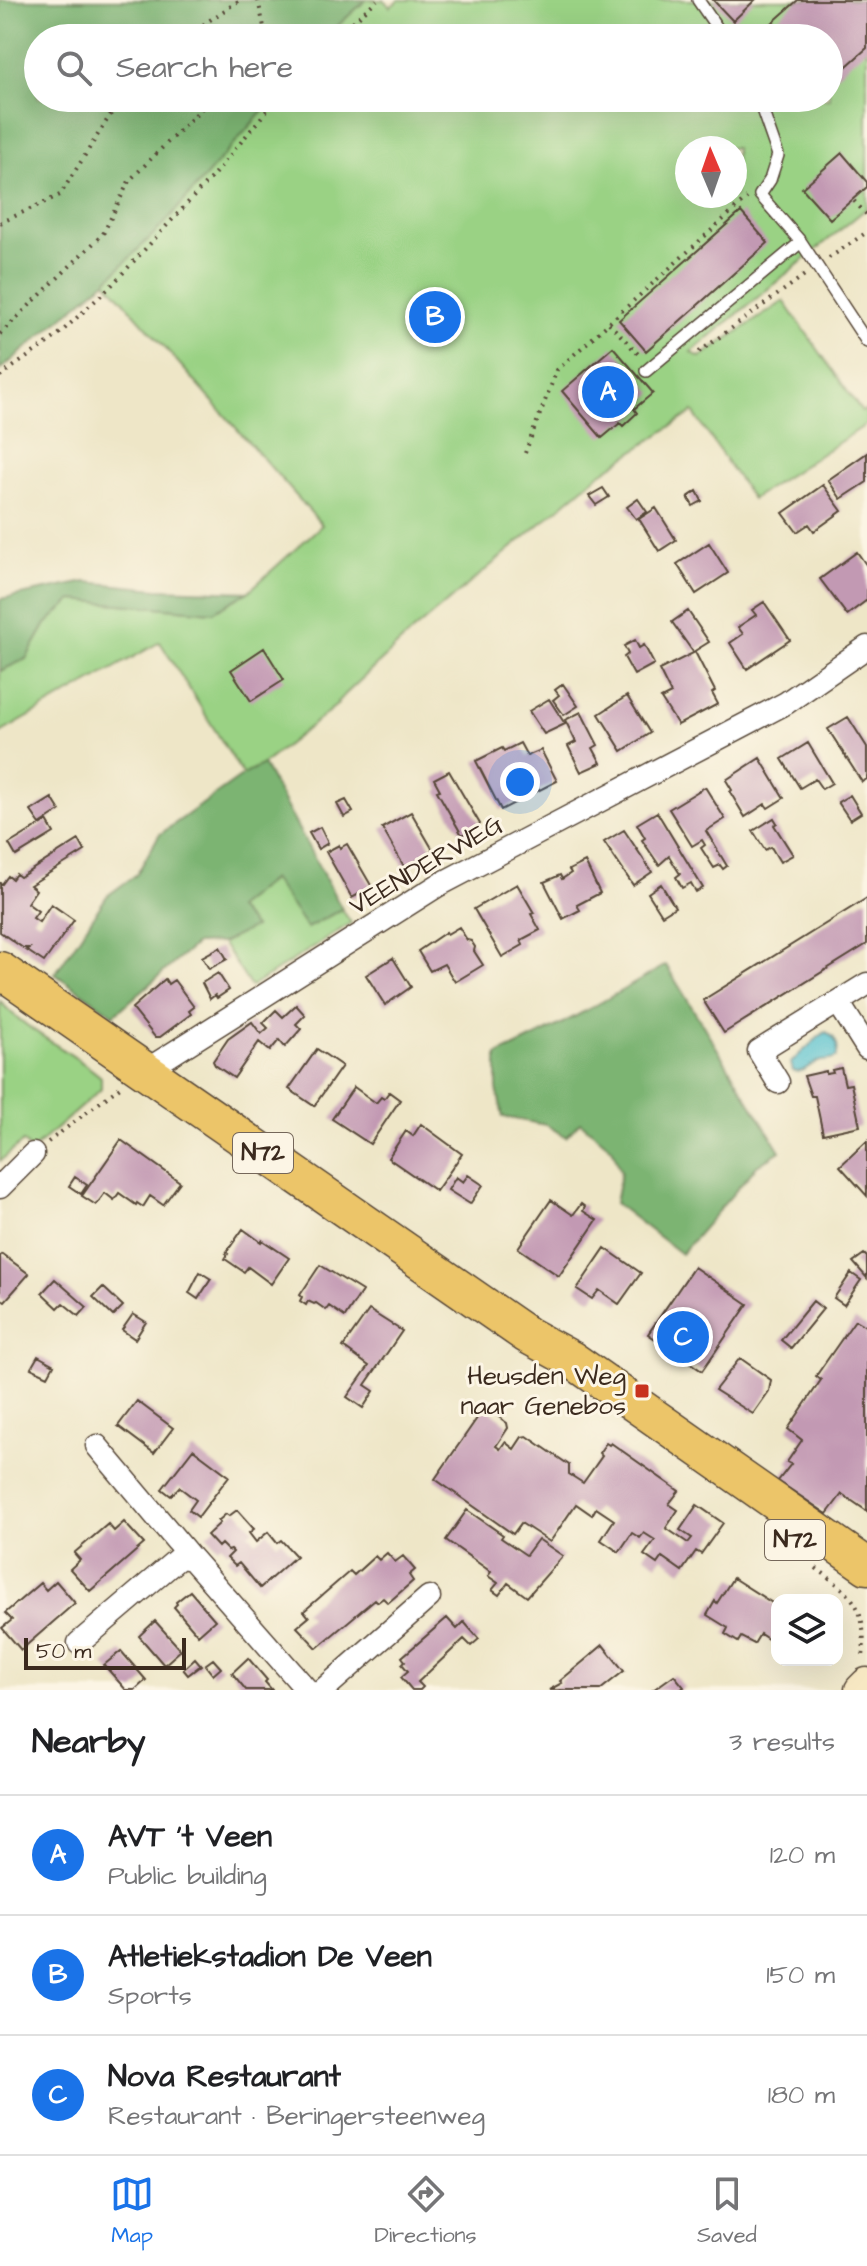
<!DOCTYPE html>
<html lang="en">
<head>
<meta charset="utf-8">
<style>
	:root { --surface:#fff; --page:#f2f2f2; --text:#202124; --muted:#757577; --line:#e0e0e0; --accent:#1a73e8 }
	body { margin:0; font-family:"Architects Daughter",sans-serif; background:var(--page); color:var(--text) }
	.controls { position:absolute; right:24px; bottom:24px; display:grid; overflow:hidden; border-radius:16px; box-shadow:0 8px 32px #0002 }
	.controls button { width:72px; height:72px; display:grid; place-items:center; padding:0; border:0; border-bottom:2px solid var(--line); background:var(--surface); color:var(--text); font:40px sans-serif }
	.compass { position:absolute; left:675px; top:136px; width:72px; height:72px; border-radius:50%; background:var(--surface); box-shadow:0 8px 32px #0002; rotate:358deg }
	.scale { position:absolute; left:24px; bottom:20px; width:162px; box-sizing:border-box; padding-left:8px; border:4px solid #3b2a1e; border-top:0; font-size:22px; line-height:28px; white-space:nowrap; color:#3b2a1e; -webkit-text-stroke:6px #fcf5e5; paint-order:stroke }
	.you { position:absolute; left:520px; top:782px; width:28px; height:28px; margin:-20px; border:6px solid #fff; border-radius:50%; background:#1a73e8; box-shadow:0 0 0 12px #1a73e833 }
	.badge { display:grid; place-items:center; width:52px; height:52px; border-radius:50%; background:var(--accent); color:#fff; font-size:26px; font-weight:700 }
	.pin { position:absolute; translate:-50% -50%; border:4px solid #fff; box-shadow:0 2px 8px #0006 }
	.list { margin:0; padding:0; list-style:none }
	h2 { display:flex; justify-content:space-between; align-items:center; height:104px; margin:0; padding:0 32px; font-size:34px }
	h2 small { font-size:26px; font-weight:400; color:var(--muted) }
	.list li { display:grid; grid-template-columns:52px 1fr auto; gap:24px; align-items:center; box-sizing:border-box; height:120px; padding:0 32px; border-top:2px solid var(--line) }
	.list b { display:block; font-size:30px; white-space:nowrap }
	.list p { margin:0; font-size:26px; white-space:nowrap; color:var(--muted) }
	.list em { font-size:26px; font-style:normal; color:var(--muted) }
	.icon { flex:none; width:44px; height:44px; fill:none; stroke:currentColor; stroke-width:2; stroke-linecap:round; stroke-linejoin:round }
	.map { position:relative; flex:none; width:867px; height:1690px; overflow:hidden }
	.search { position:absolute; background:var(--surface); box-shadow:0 8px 32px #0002; left:24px; right:24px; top:24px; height:88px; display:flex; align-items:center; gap:20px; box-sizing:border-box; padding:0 28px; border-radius:44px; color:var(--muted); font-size:30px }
	.sheet { height:464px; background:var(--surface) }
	nav { display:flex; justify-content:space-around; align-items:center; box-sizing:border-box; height:112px; border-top:2px solid var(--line); background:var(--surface); font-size:22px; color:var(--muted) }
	nav a { display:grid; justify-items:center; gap:4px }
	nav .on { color:var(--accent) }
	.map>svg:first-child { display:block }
</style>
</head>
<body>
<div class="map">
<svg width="867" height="1690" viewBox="0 0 867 1690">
	<rect width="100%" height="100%" fill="#fcf5e5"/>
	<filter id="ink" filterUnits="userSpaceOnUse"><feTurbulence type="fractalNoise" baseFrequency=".0125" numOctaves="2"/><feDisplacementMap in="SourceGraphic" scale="16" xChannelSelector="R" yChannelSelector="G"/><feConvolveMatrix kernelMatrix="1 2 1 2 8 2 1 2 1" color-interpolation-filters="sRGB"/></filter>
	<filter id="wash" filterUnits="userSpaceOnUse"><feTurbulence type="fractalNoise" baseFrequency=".006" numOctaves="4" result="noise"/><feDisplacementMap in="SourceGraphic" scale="32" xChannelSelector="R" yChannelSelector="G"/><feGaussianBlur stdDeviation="1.8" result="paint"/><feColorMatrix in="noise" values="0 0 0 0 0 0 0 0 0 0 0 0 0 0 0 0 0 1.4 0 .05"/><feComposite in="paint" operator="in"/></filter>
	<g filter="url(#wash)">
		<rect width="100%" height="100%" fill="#eee6c7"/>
		<path fill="#9ad284" stroke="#6a7e51" stroke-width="2" fill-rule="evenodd" d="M366,0H384L390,7L399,0H867V208L691,352L700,357L784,301L862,412L867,409V424L752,499L693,412L598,475L412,632L337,702L338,704L263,764L243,775L160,642L0,733V671L26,659L46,624L72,600L213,612L248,592L322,525L106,281L164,223L261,113L272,98H829V38H324ZM687,148H735V196H687Z
			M273,879L307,928L342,909L351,923L251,987L222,943L253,927L236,908Z
			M0,1001C28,1033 69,1049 101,1077V1089L31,1151L23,1142L0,1161Z"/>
		<path fill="#7bb472" stroke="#5b6f48" stroke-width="2" d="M0,0H366L324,38H38V98H272L261,113L164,224L106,281L0,370Z
			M86,582L157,589L248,592L213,612L72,600L46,624L26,659L0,671V599Z
			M263,764L342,909L307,928L272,879L236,908L254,927L222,943L196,944L114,1015L55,974L107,896L137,874L159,835L243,775Z
			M666,965L780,1151L757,1166L681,1254L615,1203L621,1172L612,1148L580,1122L566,1137L546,1125L503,1117L497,1089V1055C556,1029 611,997 666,965Z"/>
		<path fill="#55c1cf" stroke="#487676" stroke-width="2" d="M826,1032C836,1037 840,1047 836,1058C829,1062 824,1059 817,1062C806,1066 805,1074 793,1071L791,1063C795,1058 820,1035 826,1032Z"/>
		<g id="blocks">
			<path fill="#c299b3" d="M713,0H755L733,21Z
				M798,0H867V48L829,82V38H755Z
				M842,153L867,182V187L830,219L802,188Z
				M741,212L768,243L646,351L619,320Z
				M613,347L653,393L634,409L637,413L623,426L620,423L602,438L562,391Z
				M867,453V482L841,499L828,480Z
				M823,485L842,511L814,531L809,524L797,532L783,513Z
				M603,488L609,497L596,505L589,496Z
				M697,491L702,501L693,506L688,497Z
				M638,499L647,512L636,519L627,507Z
				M656,508L676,540L659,551L639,519Z
				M709,543L728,573L696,594L677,564Z
				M857,552L867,566V600L847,615L820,579Z
				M764,602L790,640L747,669L730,643L743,634L738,627L756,615L752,610Z
				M688,611L709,642L693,652L672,622Z
				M635,640L639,648L644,645L654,664L634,675L624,657L628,654L624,646Z
				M264,648L284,680L251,701L231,670Z
				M695,652L715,691L712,693L718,704L678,725L661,699L671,694L659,670Z
				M563,684L578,706L564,715L553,700L559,695L555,690Z
				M627,696L650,733L622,751L599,714Z
				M549,699L565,724L544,734L529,711Z
				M581,712L598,745L593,748L601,763L581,772L568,746L576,742L565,720Z
				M848,717L867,747V779L862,782L828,729Z
				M520,743L527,756L541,750L557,781L501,810L476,761L502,748L504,751Z
				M808,743L832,783L822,789L815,779L800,788L782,759Z
				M760,758L784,798L768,808L765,804L745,817L730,792L732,790L726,780Z
				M449,771L480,824L462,835L437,791L440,790L434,779Z
				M705,787L725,819L706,831L727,866L723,869L720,865L714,868L701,848L705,845L702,840L692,846L669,809Z
				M850,795L861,813L850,820L838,802Z
				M52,798L60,811L40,824L31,811Z
				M346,800L353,812L344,817L337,804Z
				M411,812L433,850L405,868L382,828Z
				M657,812L703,888L696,892L691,883L682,888L676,877L680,874L669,856L659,865L642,840L645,838L637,824Z
				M774,818L777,823L774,825L793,855L780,862L771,847L765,850L753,831Z
				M47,821L54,833L16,856L9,844Z
				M320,827L328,843L318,849L309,833Z
				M624,830L652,872L633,885L604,842Z
				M79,840L85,851L30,885L36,890L27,903L38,911L33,918L39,922L51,904L74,920L44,962L26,950L29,948H23L0,932V883L2,884L8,876L12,879L16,874L20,877Z
				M347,844L372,887L352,898L326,852L339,845L340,848Z
				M585,862L600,893L577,905L580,910L563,919L544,882L560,875L562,879L571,873L569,870Z
				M517,884L534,913L531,914L540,930L521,940L523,945L502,957L474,909Z
				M661,884L675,907L662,915L648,893Z
				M867,898V944L724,1033L703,1000Z
				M459,927L467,940L471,941L475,947L474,951L483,965L455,982L444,964L430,971L418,951L446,932L447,934Z
				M220,947L227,959L209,969L202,957Z
				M393,958L411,987L385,1005L366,975Z
				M218,973L229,990L217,998L215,995L210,999L202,983Z
				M165,979L168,984L174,980L194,1007L189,1011L191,1014L160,1037H155L132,1008Z
				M296,1005L305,1015L296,1024L301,1029L285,1047L279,1040L270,1051L259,1042L234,1078L215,1065L213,1061L228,1039L252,1022L261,1034L268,1028L263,1023L276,1010L283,1017Z
				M317,1049L342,1066L314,1106L289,1089Z
				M841,1068L845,1085L851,1084L860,1126L823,1134L815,1096H811L804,1076L826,1071V1074L833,1073L832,1070Z
				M354,1087L376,1103L381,1097L384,1099L389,1092L400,1100L370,1144L332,1119Z
				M421,1124L462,1154L436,1191L388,1158L406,1131L413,1136Z
				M121,1140L180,1182L163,1205L150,1196L143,1207L137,1203L136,1205L119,1193L114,1200L105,1193L96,1205L82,1196Z
				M867,1141V1196L840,1166Z
				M468,1175L483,1185L470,1204L448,1190L456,1177L463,1182Z
				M75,1177L87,1185L81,1194L69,1186Z
				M551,1200L573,1215L581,1204L585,1207L583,1211L597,1220L559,1276L518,1248Z
				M243,1229L261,1242L262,1240L289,1258L271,1284L248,1267L244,1272L225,1259L228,1254L226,1253Z
				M605,1248L641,1273L619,1304L599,1290L592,1299L577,1289Z
				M2,1254L29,1274L5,1301L0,1298V1256Z
				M864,1254L867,1257V1278L853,1262Z
				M320,1265L362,1291L345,1317L329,1306L326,1310L316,1303L314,1304L308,1301L306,1305L300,1301L302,1297L300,1295Z
				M694,1267L748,1304L702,1371L648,1334Z
				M200,1272L211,1279L198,1299L189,1293Z
				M851,1273L861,1280L844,1305L834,1298Z
				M55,1279L87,1307L79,1316L63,1303L58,1308L42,1293Z
				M103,1287L123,1306L113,1316L93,1297Z
				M813,1301L823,1309L791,1348L781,1340Z
				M369,1310L402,1331L365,1385L374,1391L363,1408L347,1397L369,1366L343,1347Z
				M133,1314L146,1322L135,1339L122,1330Z
				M855,1320L867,1327V1511L842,1494L827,1514L778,1481L791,1464L787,1462L802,1440L788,1429L821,1380L816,1376Z
				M38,1356L54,1365L48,1376L31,1368Z
				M740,1358L771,1380L769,1391L753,1414L715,1390Z
				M137,1401L173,1428L154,1453L118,1426Z
				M488,1409L507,1423L508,1428L496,1446L500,1449L505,1442L514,1449L522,1437L527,1436L569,1465V1474L583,1483L602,1456L599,1453L606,1443L609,1445L611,1443L679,1491L669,1504L678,1510L666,1528L688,1543L692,1538L680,1530L697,1505L723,1523L701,1554L696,1551L682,1571L662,1557L657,1564L644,1555L655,1540L644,1533L640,1538L632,1533L619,1552L601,1540L614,1520L596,1508L592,1515L576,1504L550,1542L521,1523L513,1534L435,1479L482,1411Z
				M193,1449L229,1476L198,1517L189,1510L196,1500L187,1493L179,1487L171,1496L162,1489Z
				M237,1510L254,1529L249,1533L256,1542L268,1532L277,1543L281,1540L296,1556L260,1588L239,1563L235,1566L227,1558L233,1552L231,1550L228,1551L221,1544L218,1547L207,1535L220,1523L218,1521L226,1514L229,1516Z
				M467,1510L503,1535L501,1538L526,1555L538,1539L563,1556L527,1597L508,1583L499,1595L492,1590L498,1583L488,1576L491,1572L446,1540Z
				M124,1522L144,1544L90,1591L70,1569L80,1560L74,1553L108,1524L114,1531Z
				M387,1553L395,1562L403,1556L415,1570L409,1575L413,1581L388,1603L383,1598L378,1602L375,1599L317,1648L297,1627L309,1617L304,1611L350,1571L354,1575L375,1556L379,1560Z
				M733,1578L777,1606V1645L760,1634L754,1644L741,1637L738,1642L725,1634L728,1628L707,1615L715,1601L717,1603Z
				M56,1581L75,1603L21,1650L2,1628L12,1620L5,1613L40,1583L46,1590Z
				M190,1591L215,1620L198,1635L174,1607L177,1604L176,1602Z
				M447,1618L457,1629L464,1622L479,1639L471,1646L464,1639L418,1682L423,1687L420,1690H412L401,1677L408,1671L402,1664L405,1661L402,1657Z
				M155,1621L181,1650L164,1665L139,1636Z
				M603,1645L624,1671L600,1690H549L562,1683L560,1681Z
				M121,1651L146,1680L135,1690H126L104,1665Z
				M195,1658L201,1665L188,1675L183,1669Z
				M248,1658L267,1680L265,1682L272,1690H246L232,1673Z
				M213,1659L221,1668L213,1675L205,1665Z
				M674,1675L684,1687L680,1690H653Z"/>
		</g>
	</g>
	<g filter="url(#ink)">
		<use href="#blocks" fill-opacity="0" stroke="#564637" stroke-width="2"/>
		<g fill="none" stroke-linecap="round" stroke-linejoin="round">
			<defs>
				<path id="lane" d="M698,0L724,38
					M758,98L778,155L770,180L760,195L801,242L867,342
					M646,371L801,242"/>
				<path id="street" d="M838,1002L867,1048
					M145,1071L437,886L786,703L867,647
					M778,1082L759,1051L867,984
					M0,1187L33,1154
					M97,1446L192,1559
					M79,1643L180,1557L192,1559L307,1690
					M323,1690L429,1597"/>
				<path id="secondary" d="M861,1690L867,1684"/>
				<path id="primary" d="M0,970L527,1335L571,1359L867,1566"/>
			</defs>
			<use href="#lane" stroke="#564637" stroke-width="14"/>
			<use href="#street" stroke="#564637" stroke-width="25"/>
			<use href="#secondary" stroke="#564637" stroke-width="35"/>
			<use href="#primary" stroke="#564637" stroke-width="39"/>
			<path stroke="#564637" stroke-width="4" stroke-dasharray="2 6" stroke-linecap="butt" d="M258,0L266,36L264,38
				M183,38L240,0
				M335,38L377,0
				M854,201L867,215
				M0,223L60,195L121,98
				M829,258L867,232
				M609,323L640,356
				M0,334L103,234L129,181L212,98
				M699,352L806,274
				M0,376L56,337L111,286L219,169L277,98
				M525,453L557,370L747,198
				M48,1142L120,1087
				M816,1568C854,1596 867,1606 863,1658"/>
			<use href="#lane" stroke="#fff" stroke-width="11"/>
			<use href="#street" stroke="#fff" stroke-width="22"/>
			<use href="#secondary" stroke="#f7e8c3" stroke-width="32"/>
			<use href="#primary" stroke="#ecc569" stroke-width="36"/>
		</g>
	</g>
	<rect fill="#c8321e" stroke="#fcf5e5" stroke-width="3" x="634" y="1383" width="16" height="16" rx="4"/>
	<g text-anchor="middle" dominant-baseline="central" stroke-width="6" stroke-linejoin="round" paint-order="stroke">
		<g fill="#fcf5e5" stroke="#75675a" stroke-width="2">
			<rect x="233" y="1133" width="60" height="40" rx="6"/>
			<rect x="765" y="1520" width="60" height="40" rx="6"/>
		</g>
		<g font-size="24" font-weight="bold" fill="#3b2a1e">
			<text x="263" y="1153">N72</text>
			<text x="795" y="1540">N72</text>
		</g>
		<g font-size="26" fill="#3b2a1e" stroke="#fcf5e5">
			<text transform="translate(426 865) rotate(-30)">VEENDERWEG</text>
		</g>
		<g font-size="26" fill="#3b2a1e" stroke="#fcf5e5" text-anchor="end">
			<text x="626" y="1376">Heusden Weg<tspan x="626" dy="30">naar Genebos</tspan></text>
		</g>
	</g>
</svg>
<div class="controls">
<button><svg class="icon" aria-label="layers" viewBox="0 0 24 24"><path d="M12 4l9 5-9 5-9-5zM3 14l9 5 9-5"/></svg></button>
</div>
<svg class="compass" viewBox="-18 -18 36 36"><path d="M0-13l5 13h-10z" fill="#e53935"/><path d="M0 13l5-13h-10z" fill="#757577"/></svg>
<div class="scale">50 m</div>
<div class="you"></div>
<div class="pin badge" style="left:608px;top:392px">A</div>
<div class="pin badge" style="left:435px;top:317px">B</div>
<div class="pin badge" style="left:683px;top:1337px">C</div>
<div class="search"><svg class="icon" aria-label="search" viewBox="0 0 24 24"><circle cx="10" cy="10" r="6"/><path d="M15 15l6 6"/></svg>Search here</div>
</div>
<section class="sheet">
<h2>Nearby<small>3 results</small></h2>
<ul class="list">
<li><span class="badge">A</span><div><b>AVT 't Veen</b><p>Public building</p></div><em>120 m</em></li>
<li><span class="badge">B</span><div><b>Atletiekstadion De Veen</b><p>Sports</p></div><em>150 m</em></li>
<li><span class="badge">C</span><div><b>Nova Restaurant</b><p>Restaurant · Beringersteenweg</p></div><em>180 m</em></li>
</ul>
</section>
<nav>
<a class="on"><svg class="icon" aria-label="map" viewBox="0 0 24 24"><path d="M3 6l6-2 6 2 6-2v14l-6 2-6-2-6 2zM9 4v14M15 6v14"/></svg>Map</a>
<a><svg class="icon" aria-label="directions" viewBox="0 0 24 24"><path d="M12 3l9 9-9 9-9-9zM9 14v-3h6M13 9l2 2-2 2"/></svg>Directions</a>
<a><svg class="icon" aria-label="saved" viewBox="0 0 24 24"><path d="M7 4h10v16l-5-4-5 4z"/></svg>Saved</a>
</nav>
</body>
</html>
